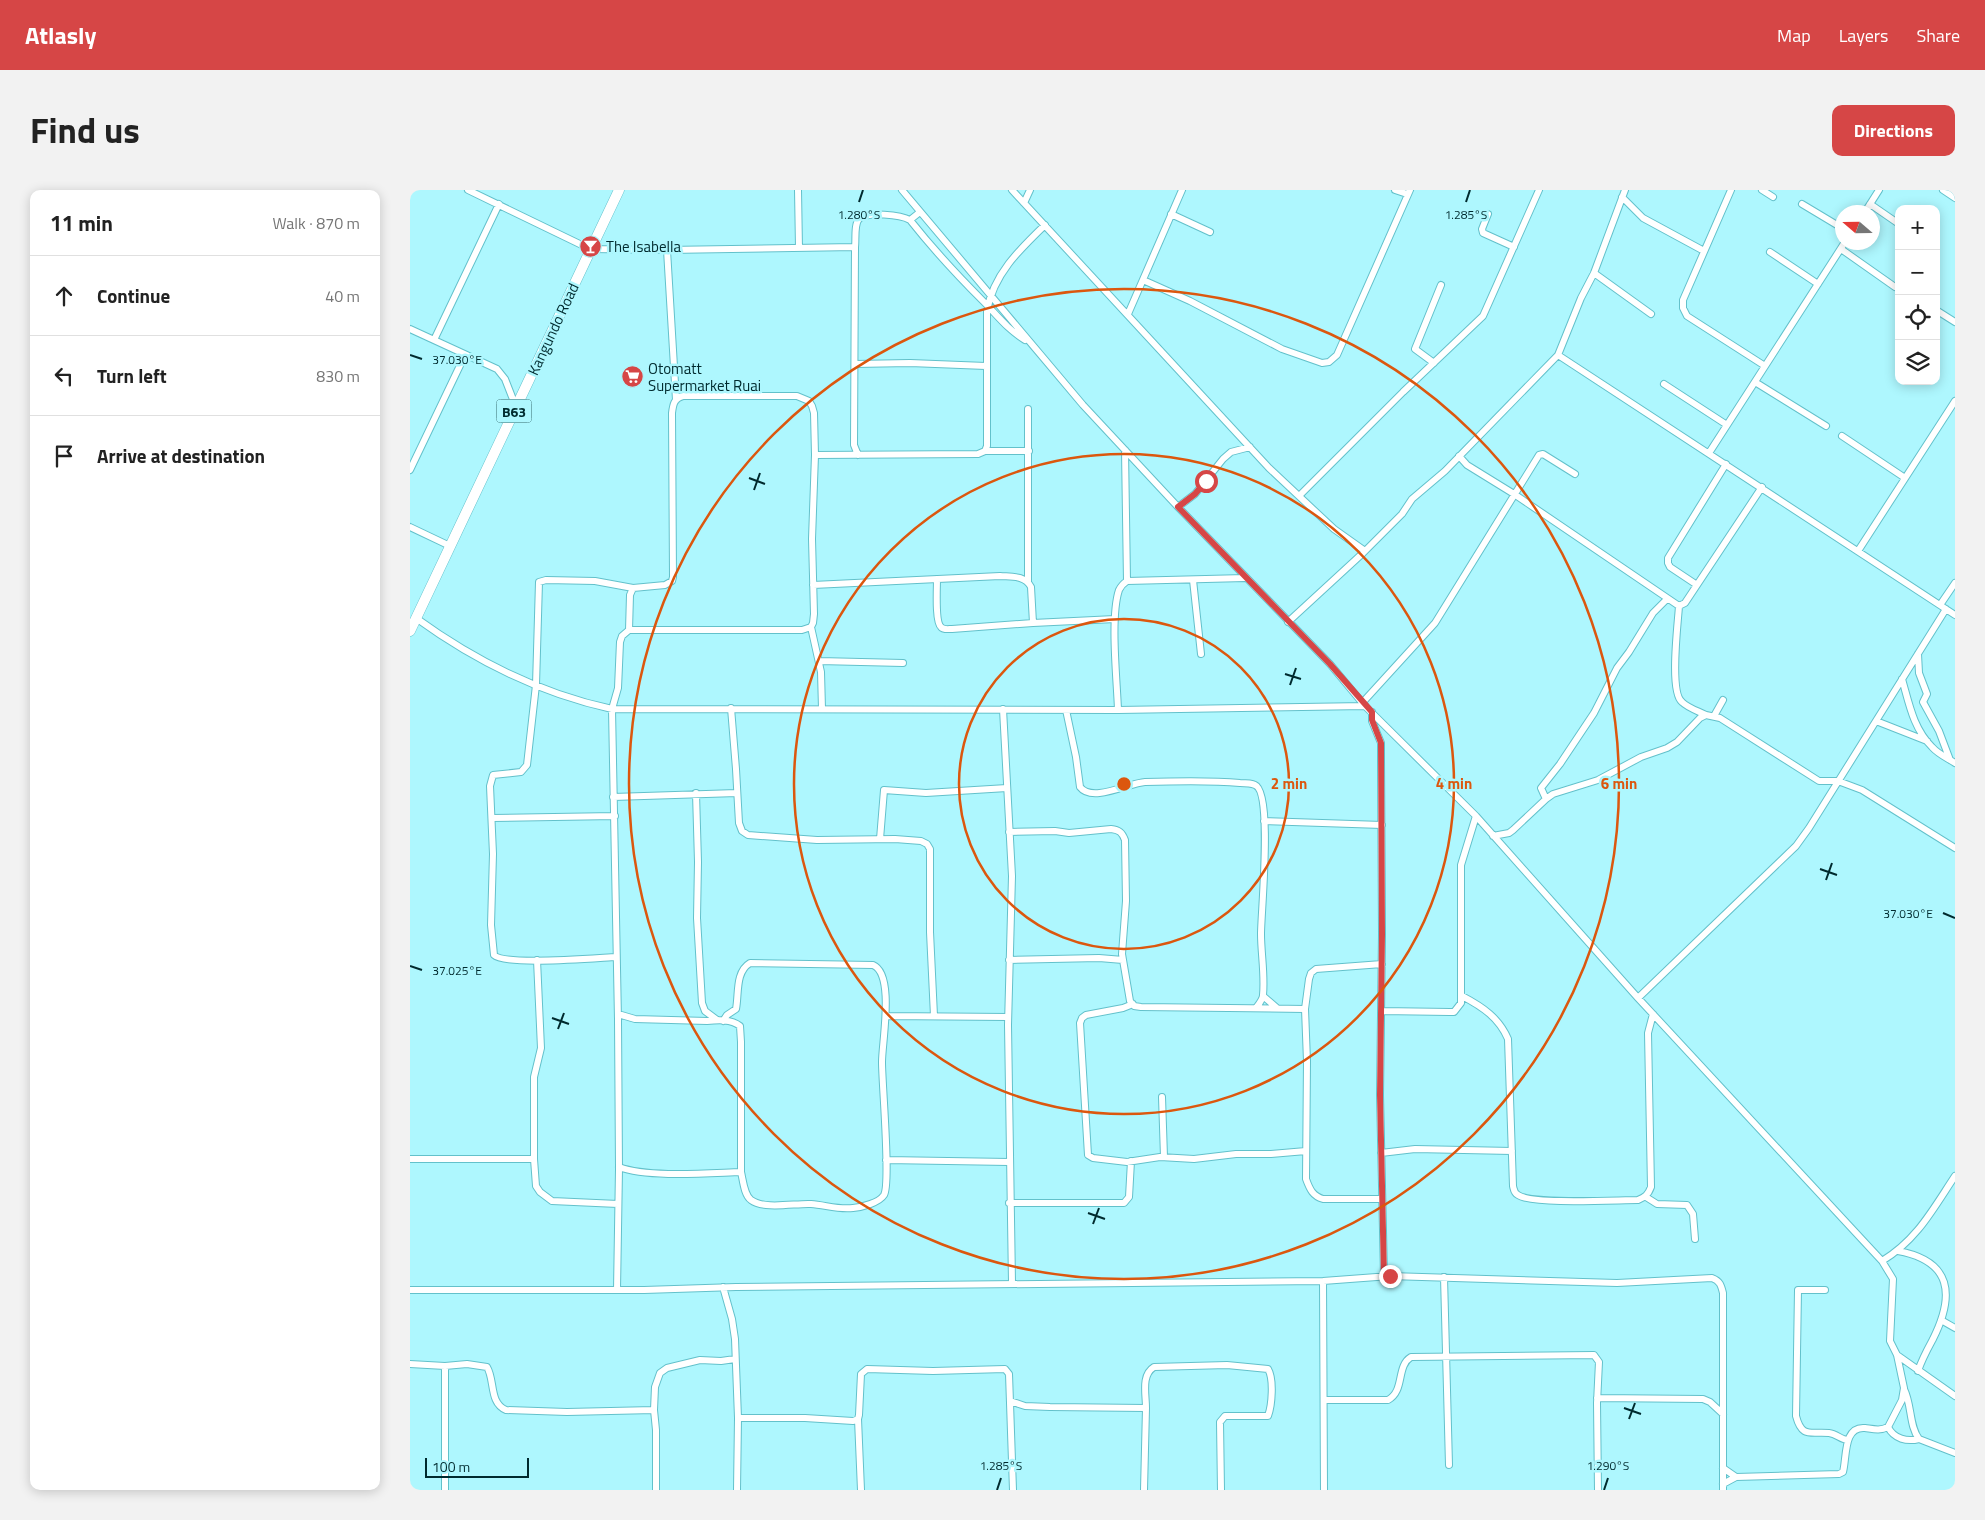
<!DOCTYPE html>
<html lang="en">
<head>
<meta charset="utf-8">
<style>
	:root { --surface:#fff; --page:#f2f2f2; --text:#222; --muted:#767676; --line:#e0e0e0; --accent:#d64646 }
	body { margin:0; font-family:"Titillium Web",sans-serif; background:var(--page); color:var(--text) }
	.controls { position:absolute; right:15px; top:15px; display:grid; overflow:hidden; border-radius:10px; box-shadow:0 2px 12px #0003 }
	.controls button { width:45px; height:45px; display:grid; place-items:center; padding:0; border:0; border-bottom:1px solid var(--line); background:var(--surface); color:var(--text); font:25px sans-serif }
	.compass { position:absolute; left:1425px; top:15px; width:45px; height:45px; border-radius:50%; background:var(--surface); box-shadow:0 2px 12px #0003; rotate:290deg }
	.scale { position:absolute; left:15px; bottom:12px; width:104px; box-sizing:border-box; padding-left:5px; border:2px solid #002a2e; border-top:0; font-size:14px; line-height:18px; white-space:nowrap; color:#002a2e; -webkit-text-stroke:4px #aef7fe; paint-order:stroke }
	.stop { position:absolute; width:15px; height:15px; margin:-11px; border:4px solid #d64646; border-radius:50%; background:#fff }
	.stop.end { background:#d64646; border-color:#fff; box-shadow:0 1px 5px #0008 }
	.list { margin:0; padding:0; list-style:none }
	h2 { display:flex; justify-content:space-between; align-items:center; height:65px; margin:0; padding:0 20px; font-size:21px }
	h2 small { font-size:16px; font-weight:400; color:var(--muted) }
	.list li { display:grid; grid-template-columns:32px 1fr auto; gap:15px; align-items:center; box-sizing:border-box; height:80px; padding:0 20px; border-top:1px solid var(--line) }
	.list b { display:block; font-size:19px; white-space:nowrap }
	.list em { font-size:16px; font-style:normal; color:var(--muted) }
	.icon { flex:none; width:28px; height:28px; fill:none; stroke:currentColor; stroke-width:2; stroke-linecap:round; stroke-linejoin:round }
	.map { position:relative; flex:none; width:1545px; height:1300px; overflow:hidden; border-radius:10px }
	header { display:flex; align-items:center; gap:30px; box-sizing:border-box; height:70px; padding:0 25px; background:var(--accent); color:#fff }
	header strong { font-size:24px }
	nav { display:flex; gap:28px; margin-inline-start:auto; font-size:18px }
	.intro { display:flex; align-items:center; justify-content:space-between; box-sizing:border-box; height:120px; padding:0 30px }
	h1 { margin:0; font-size:35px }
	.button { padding:12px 22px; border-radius:10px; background:var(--accent); color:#fff; font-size:18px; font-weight:700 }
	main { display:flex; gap:30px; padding:0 30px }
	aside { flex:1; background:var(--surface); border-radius:10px; box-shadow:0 2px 12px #0003 }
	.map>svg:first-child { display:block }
</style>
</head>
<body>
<header>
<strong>Atlasly</strong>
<nav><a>Map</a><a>Layers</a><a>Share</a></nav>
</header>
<div class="intro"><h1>Find us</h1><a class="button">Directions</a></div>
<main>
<aside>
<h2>11 min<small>Walk · 870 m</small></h2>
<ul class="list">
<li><svg class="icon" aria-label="ahead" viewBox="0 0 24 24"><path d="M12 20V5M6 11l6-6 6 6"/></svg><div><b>Continue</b></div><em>40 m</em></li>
<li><svg class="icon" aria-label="left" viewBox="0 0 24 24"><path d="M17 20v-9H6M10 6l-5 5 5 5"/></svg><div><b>Turn left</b></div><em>830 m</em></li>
<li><svg class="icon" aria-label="arrive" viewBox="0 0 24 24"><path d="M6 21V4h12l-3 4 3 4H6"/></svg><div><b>Arrive at destination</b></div></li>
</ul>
</aside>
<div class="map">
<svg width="1545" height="1300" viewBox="0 0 1545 1300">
	<rect width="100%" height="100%" fill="#aef7fe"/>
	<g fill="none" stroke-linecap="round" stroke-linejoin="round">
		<defs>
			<path id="minor" d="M58,0L180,59L257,60L445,57
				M388,0L389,58
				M492,0L673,215L768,317L920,474L955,516L1066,626L1228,808L1472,1071C1507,1050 1523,1019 1545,986
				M602,0L859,278L924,339L955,361
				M985,0L997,4
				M1321,0L1273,110V118L1277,126L1355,176
				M1352,0L1363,7
				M1533,0L1545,8
				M1212,7L1233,28L1294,61
				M614,13L620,0
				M1392,14L1432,38
				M1460,14L1489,34
				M1455,22L1469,0
				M761,24L800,42
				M1078,24L1072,39L1073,43L1104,57
				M500,30C523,59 547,85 573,111C588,126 596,138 615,150
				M1431,59L1485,97
				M257,60L266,210
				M1360,62L1408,94
				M1184,83L1241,124
				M733,90L780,111L872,159L912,173L919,172L927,165L1000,0
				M1526,120L1545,132
				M718,124L772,0
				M0,139L87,179L95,189L106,217
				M24,150L89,14
				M1148,165L1171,108L1184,83L1215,0
				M1024,173L1005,159L1031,95
				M445,174L500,173L576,176
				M1345,192L1416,236
				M1254,194L1317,235
				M1432,246L1495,288
				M715,260L717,391
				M575,261H619
				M1299,263L1435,52
				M405,265L568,264L575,261L577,256V121C583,85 609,60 635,35
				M448,265L444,255L445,57C446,50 444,34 449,29C457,21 491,25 500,30L510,22
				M1049,266L1057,275L1104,304L1269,416L1275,413L1352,297
				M0,280L55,165
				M889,306L993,202L1073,126L1129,0
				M768,317L785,304L813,269L821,262L840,257
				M0,337L40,356
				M1448,361L1545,211
				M527,389C527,398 525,432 531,437C533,440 538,439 542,439L623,433
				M783,390L791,464
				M618,392V219
				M403,395L590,386C601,387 615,385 621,397L623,433L705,429
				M1287,395L1260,377L1258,373V368L1316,274
				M1530,415L1545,393
				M1269,416C1268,433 1259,502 1272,512C1278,518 1288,521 1296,525
				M6,428C64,470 132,504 202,519L708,520L955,516
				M878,432L953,363L992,324L1002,309L1035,281L1148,165L1545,425
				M401,437L411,482L412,519
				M1508,464L1509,483L1517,504L1513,512L1529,541L1540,570
				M409,471L493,473
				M1492,489C1499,513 1503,538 1522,557C1528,564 1537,568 1545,573
				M953,512L1025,433L1129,265L1133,264L1165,284
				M321,518L326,579L329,633L332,641L338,645L407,650L485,649L511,651L517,654L520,659V742L524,826
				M593,519L602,686L598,835L602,1093
				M656,520L666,567L670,597C682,613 719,593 735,592C766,591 799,590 830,593C834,593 841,593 845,595C863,602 851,722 851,744C851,763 855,785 853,805C853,809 849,814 846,818
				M708,520C707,490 700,427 709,400C711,396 714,393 717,391L835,388
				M962,522V531L971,553V569L972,744L970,905L974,1086
				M1304,526L1313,510
				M1466,531L1517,551
				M286,603L288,672L287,728L292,813L295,821L307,830
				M203,607L327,603
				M1136,609L1131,598L1150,574L1184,523L1207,478L1219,462L1243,423L1257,409
				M82,628L205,626
				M854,631L972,635
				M599,642L645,641L659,643L701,639C709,640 712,642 715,650L716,711L712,764L720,811L724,816L731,817L895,819
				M1083,646L1099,643L1103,640L1136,609L1143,604L1188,590L1231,567L1257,558L1267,552L1290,528L1296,525L1310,528L1409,591H1428L1452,600L1545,658
				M470,649L474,600L516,603L597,598
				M206,767C186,768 95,776 84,765L81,735L83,664L80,596L83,585L111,582L117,575L126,495L129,392L136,390L185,391L223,398
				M127,770L131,858L124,887V969L126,996L130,1002L142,1011L208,1014
				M599,770L689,768L713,770
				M972,774L906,779L901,783L899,789L895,819L897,871L896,989C900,1000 903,1006 913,1009H972
				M853,806L867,818
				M1052,806C1073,817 1089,828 1098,849L1103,996C1104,1000 1104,1003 1108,1005C1123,1015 1206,1010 1228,1010C1235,1007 1238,1005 1241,997L1238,843L1243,824
				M1228,808L1386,656L1399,638L1536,419
				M723,814L713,818L676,825L672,828L670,833L678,965L683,968L717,972L750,967L784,969L826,964H861L896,961
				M971,821L1040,822H1044L1051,813V675L1066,626
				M208,824L225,829L297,831C308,830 321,829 330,836L331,852V982C299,983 238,988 209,977
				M476,826L598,827
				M313,831L317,825L326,819C329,804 325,782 340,773L463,775C485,784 472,852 472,872C472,895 481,993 474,1005C469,1013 452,1017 443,1018C429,1020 415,1015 401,1014C386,1013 354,1020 341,1010C334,1005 333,990 331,982
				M752,907L754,967
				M971,963L1005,959L1102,961
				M0,969H124
				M476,970L599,972
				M1236,1007L1247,1014L1277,1015L1283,1024L1285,1049
				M599,1013H714L719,1007L721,971
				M1488,1061C1542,1071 1545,1105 1523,1149C1517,1160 1512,1169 1508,1181
				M1472,1071L1483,1089L1480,1151L1487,1165L1494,1198L1492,1210L1478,1237
				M1034,1087L1039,1275
				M913,1091L914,1300
				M313,1097L322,1129L325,1149L328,1228L327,1300
				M0,1100H234L326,1097L913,1091L980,1086L1207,1093L1302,1088C1310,1091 1311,1095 1313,1103V1300
				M207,1100L209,979L208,830L202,519L208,498L210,452L212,446L219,440L220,405L223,398L255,395L262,391L263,387L262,223C263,215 264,208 273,206H387L399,211L402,216L404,223L405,265L402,349L404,424L403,433L401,437L392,440H219
				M1415,1100H1388L1386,1226C1392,1249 1401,1241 1419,1243C1427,1244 1431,1250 1438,1250
				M1531,1130L1545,1138
				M1487,1165L1545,1206
				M0,1174L35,1176L57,1174L77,1177C85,1190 79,1213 96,1220L157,1222L244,1220
				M1494,1199C1502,1215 1499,1236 1509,1249L1545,1263
				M1187,1208L1293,1209L1300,1212L1313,1224
				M914,1210H978C995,1201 986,1176 1001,1167L1184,1165L1189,1172L1187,1213L1188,1300
				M600,1211L615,1216L640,1217L736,1218C736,1204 731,1185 744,1177L817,1175L858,1179C864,1189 862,1215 858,1226H815L810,1232L811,1300
				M328,1228H395L443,1231L448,1229L449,1225L451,1184L457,1179L523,1181L595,1179L599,1184L603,1300
				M448,1229L451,1300
				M1478,1237C1484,1249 1497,1252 1509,1249
				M1313,1278L1326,1287
				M1313,1294L1326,1287L1429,1284L1433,1282C1437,1267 1433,1236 1455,1238C1463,1239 1470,1241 1478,1237
				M35,1300V1176
				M246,1300V1240L244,1220L245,1197L250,1183L257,1178L290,1170L311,1171L325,1169
				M734,1300L736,1218"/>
			<path id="trunk" d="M0,441L209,0"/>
		</defs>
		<use href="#minor" stroke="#63c1cb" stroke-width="8"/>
		<use href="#trunk" stroke="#63c1cb" stroke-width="11"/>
		<use href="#minor" stroke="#fff" stroke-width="6"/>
		<use href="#trunk" stroke="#fff" stroke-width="10"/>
	</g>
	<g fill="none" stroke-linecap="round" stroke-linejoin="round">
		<path stroke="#d64646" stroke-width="6" d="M796,291L785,304L768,317L920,474L962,522V530L971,553L972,744L970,905L974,1086H980"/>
	</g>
	<path fill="none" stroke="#002a2e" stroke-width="2" d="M449,12L453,0M1056,12L1060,0M0,165L12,169M339,288L355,294M344,300L350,283M875,484L891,489M880,495L886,478M1410,679L1427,685M1416,690L1422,673M1533,723L1545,728M0,776L12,780M142,828L159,834M148,839L154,823M678,1023L695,1029M683,1034L689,1018M1214,1218L1231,1224M1219,1229L1225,1213M587,1300L591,1288M1194,1300L1198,1288"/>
	<g fill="none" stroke="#dc570e" stroke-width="2.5">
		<circle cx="714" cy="594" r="165"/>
		<circle cx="714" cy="594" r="330"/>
		<circle cx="714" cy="594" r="495"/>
	</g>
	<defs>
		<symbol id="bar-disc" viewBox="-11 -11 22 22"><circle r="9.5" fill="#d64646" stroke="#aef7fe"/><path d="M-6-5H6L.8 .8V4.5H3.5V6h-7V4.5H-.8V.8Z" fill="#fff"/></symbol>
		<symbol id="supermarket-disc" viewBox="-11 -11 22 22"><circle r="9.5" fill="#d64646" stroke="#aef7fe"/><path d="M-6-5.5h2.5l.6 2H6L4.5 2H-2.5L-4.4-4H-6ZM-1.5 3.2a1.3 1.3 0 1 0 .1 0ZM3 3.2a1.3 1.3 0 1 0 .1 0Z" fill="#fff"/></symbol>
	</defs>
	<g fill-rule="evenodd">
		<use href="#bar-disc" x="168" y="44" width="25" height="25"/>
		<use href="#supermarket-disc" x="210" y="174" width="25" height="25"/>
	</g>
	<g text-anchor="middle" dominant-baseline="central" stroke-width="5" stroke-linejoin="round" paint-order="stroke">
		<rect fill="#aef7fe" stroke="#34686c" stroke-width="1" x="86.5" y="209.5" width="35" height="23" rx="4"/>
		<g font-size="14" font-weight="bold" fill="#002a2e">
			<text x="104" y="221">B63</text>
		</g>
		<g font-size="15" fill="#002a2e" stroke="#aef7fe" text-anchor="start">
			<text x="196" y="56">The Isabella</text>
			<text x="238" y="178">Otomatt<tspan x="238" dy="17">Supermarket Ruai</tspan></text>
		</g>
		<g font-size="15" fill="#002a2e" stroke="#aef7fe">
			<text transform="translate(143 139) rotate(-65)">Kangundo Road</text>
		</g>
	</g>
	<g font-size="12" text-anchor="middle" fill="#002a2e" stroke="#aef7fe" stroke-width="5" stroke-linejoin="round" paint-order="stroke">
		<text x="449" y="29">1.280°S</text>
		<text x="1056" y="29">1.285°S</text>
		<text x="47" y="174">37.030°E</text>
		<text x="1498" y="728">37.030°E</text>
		<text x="47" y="785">37.025°E</text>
		<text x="591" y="1280">1.285°S</text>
		<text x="1198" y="1280">1.290°S</text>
	</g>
	<circle cx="714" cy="594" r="8" fill="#dc570e" stroke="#aef7fe" stroke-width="2.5"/>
	<g font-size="15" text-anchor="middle" font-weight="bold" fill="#dc570e" stroke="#aef7fe" stroke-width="5" stroke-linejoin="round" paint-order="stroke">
		<text x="879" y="599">2 min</text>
		<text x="1044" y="599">4 min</text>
		<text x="1209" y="599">6 min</text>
	</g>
</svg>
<div class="controls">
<button>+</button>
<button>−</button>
<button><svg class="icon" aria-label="locate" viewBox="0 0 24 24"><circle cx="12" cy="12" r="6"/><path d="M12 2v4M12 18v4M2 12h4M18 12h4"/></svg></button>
<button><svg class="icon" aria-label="layers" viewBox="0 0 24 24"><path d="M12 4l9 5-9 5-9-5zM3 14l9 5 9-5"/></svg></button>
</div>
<svg class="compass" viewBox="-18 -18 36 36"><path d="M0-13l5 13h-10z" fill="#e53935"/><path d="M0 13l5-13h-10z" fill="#767676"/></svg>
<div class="scale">100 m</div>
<div class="stop" style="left:796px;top:291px"></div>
<div class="stop end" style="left:980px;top:1086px"></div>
</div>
</main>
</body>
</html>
